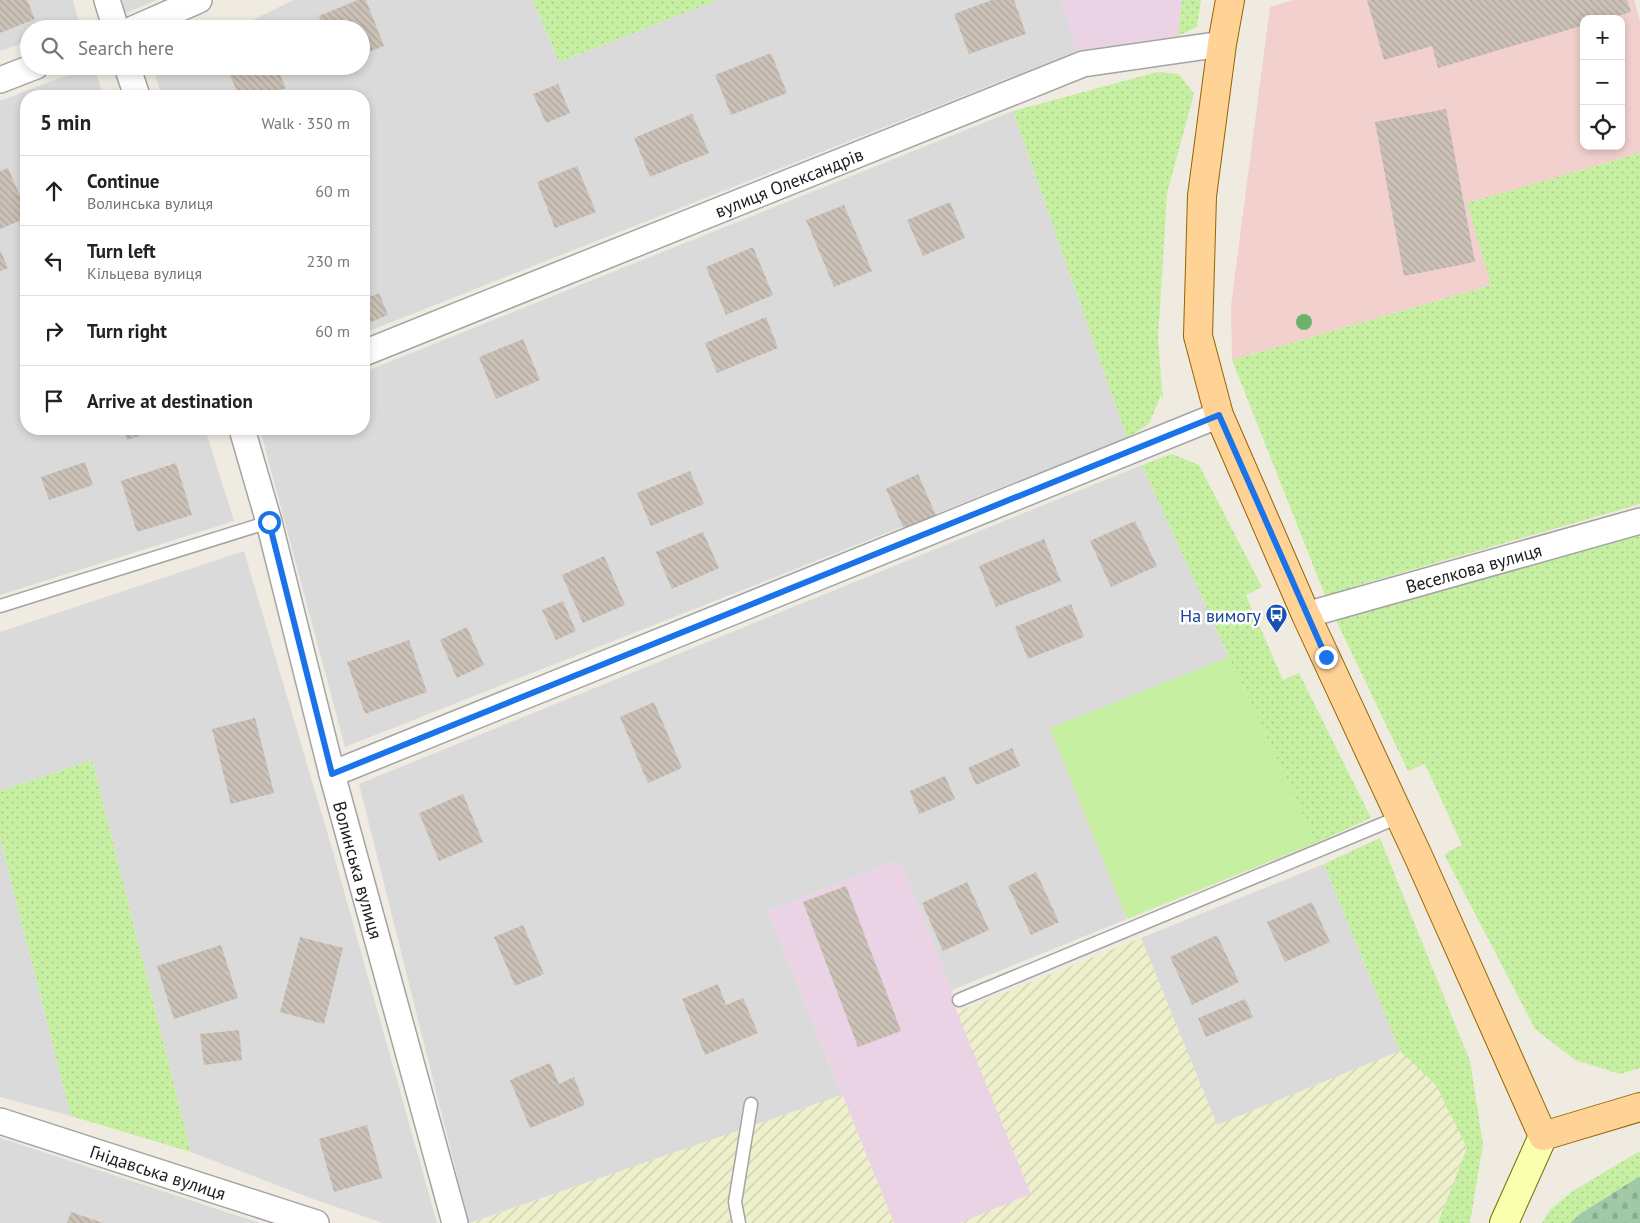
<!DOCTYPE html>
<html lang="en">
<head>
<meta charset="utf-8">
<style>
	:root { --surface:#fff; --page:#f2f2f2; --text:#222; --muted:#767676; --line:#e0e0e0 }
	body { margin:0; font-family:"PT Sans",sans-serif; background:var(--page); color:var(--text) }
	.controls { position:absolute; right:15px; top:15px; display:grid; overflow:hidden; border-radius:10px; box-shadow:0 2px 8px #0003 }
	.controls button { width:45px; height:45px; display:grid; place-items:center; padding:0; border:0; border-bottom:1px solid var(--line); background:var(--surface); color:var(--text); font:25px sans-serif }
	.stop { position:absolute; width:15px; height:15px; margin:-11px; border:4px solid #1a73e8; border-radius:50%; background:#fff }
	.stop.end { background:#1a73e8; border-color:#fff; box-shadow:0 1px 5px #0008 }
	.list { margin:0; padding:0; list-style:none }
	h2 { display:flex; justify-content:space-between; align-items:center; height:65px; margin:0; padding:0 20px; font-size:21px }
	h2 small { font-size:16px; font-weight:400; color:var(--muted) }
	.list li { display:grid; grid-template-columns:32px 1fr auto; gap:15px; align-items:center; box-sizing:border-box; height:70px; padding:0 20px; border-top:1px solid var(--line) }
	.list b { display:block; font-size:19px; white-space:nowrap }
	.list p { margin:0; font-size:16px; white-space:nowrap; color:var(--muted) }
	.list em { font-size:16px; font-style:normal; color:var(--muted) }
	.icon { flex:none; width:28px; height:28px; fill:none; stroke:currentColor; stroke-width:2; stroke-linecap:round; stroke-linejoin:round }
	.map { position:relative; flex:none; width:1640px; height:1223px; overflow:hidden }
	.search { position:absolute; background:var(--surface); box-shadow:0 2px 8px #0003; left:20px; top:20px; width:350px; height:55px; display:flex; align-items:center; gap:12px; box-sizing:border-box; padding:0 18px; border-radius:28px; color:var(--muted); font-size:19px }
	.panel { position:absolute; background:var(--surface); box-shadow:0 2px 8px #0003; left:20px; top:90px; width:350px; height:345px; border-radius:20px }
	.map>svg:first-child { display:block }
</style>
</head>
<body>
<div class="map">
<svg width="1640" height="1223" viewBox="0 0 1640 1223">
	<defs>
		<pattern id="farmland-furrows" width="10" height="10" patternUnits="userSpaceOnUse" patternTransform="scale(1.25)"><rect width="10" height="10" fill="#edf0ca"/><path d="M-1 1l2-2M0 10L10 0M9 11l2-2" fill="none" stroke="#cbcdad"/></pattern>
		<pattern id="grass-dots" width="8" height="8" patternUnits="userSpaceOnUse" patternTransform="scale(1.25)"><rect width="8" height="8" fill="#c7efa2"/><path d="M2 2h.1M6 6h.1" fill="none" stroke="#aacc8b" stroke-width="1.8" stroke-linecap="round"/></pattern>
		<pattern id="cemetery-stones" width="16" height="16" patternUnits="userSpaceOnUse" patternTransform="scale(1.25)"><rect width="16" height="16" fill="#a0caa7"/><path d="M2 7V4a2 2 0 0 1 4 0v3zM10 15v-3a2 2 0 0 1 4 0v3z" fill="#89ad8f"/></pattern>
		<pattern id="building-back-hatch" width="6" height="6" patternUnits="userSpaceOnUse" patternTransform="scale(1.25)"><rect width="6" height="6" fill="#cbc1b7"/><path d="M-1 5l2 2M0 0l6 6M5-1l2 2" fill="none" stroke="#aea59d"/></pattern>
	</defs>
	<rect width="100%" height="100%" fill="#efebe1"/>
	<path fill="#dbdada" d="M0,0H73L79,23L62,29H29V41L0,51Z
		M119,0H157L123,14Z
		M293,0H533L559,62L718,0H1061L1077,51L364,333V96H162L153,69L160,66H361V29H235Z
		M91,66H94L103,96H26V429H205L234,521L0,595V101Z
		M1013,111L1127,438L345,747L260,429H364V372Z
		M1142,465L1229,657L1050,728L1127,919L952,990L899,859L768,911L842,1095L469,1223L359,784Z
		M244,551L333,852L437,1223H383L313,1199L191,1152L92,760L0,791V632Z
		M0,837L71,1116L0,1097Z
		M1324,864L1400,1051L1217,1125L1141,938Z
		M0,1138L260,1223H0Z"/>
	<path fill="#f2d0ce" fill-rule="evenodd" d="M1293,0H1634L1640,21V153L1468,203L1491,285L1232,360L1231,305L1270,7ZM1584,19H1621V146H1584Z"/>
	<path fill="#e9d3e4" d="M1061,0H1182L1178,36L1077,51Z
		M899,859L952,990L957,1012L1031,1194L960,1223H894L768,911Z"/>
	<path fill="url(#farmland-furrows)" d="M1141,938L1217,1125L1400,1051L1437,1085L1467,1148L1438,1223H960L1031,1194L957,1012Z
		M842,1095L894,1223H470Z"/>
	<path fill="url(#grass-dots)" d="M533,0H718L559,62Z
		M1182,0H1201L1197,27L1178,36Z
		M1157,72L1179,74L1194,94L1167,193L1158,340L1163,401L1161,395L1149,424L1127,438L1013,111Z
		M1640,153V504L1359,585L1326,598L1232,360L1491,285L1467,203Z
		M1172,454L1199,465L1262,587L1246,595L1283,680L1299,673L1371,818L1316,843L1229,657L1142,465Z
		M1640,532V1068L1620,1074L1575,1060L1535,1029L1444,854L1462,845L1425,764L1408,771L1336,620Z
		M92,760L191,1152L71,1116L0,837V791Z
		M1380,838L1470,1061L1483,1144L1470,1223H1438L1467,1148L1436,1085L1400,1051L1324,864Z
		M1640,1151V1176L1580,1214L1570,1223H1542L1550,1210L1573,1191Z"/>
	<path fill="url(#cemetery-stones)" d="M1640,1176V1223H1570L1580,1214Z"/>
	<path fill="#c7efa2" d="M1229,657L1316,843L1127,919L1050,728Z"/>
	<path fill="url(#building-back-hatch)" d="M0,0H27L35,19L0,33Z
		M358,0H366L384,46L361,55V29H324L319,16Z
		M992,0H1014L1026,34L969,54L954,14Z
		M1367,0H1627L1631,12L1607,19H1584V25L1438,68L1432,46L1384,60Z
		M771,53L787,93L731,115L715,75Z
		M226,66H276L286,88L276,92L278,96H239Z
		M558,84L570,113L546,123L533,94Z
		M1446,109L1475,262L1404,276L1375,122Z
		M692,114L709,153L650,177L634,138Z
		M577,166L596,212L555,228L537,182Z
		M8,168L26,210V218L0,229V171Z
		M950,202L965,238L923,256L907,220Z
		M844,205L872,271L834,287L806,220Z
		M753,247L773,295L726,315L706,267Z
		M0,250L8,268L0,271Z
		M379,293L388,315L364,325V299Z
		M766,317L778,348L717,373L705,343Z
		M523,339L540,380L496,399L479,357Z
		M123,429H162L127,440Z
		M85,462L93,485L49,500L41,477Z
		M176,463L192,515L137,532L121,481Z
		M690,471L704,504L651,526L637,493Z
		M918,474L938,520L906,534L886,489Z
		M1135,521L1157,566L1111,587L1090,541Z
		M703,532L719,568L672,589L656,552Z
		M1044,539L1061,581L996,607L979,566Z
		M604,556L625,605L583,623L562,575Z
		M563,601L576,631L556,640L542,610Z
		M1071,604L1084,637L1028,659L1015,627Z
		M467,627L484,665L457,678L440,640Z
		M409,640L427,692L365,714L347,662Z
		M654,702L682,768L648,783L620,717Z
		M255,718L274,793L231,804L212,729Z
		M1012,748L1020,766L976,785L968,768Z
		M945,776L955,799L919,814L910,791Z
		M463,794L483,842L439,861L419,813Z
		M1036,872L1059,922L1031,935L1008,886Z
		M967,882L989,930L943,951L922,903Z
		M846,886L901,1031L858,1047L803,902Z
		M1312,902L1330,942L1285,962L1267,922Z
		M523,925L544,974L515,986L494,937Z
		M1217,935L1239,982L1192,1005L1170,957Z
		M300,937L343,948L324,1024L280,1012Z
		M221,945L238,998L174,1019L157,966Z
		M718,984L726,1005L743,998L758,1033L705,1055L682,999Z
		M1245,999L1253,1017L1206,1037L1198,1018Z
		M239,1030L242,1060L204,1065L200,1034Z
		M550,1063L559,1084L574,1077L585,1105L530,1128L510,1080Z
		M367,1125L382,1178L334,1192L319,1139Z
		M71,1212L103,1223H67Z"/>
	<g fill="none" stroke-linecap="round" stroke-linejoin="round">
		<defs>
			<path id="lane" d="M0,606L269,522
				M959,1000L1399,817
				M739,1223L735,1202L751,1104"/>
			<g id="street">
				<path d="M107,0L116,29"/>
				<path d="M133,29L199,0"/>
				<path d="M127,66L137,96"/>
				<path d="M0,80L36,66"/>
				<path id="s1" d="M364,353L1083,64L1222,44"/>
				<path id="s2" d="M242,429L269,522L332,774L455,1223"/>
				<path id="s3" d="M1306,615L1640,521"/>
				<path d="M332,774L1219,415"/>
				<path id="s4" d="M0,1121L316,1223"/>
			</g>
			<path id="secondary" d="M1504,1223L1543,1136"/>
			<path id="primary" d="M1230,0L1222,44L1202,196L1198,336L1219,415L1306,615L1419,858L1543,1136L1640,1107"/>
		</defs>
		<use href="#lane" stroke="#a4a4a4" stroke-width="15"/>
		<use href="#street" stroke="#a4a4a4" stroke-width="28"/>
		<use href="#secondary" stroke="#697700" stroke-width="30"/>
		<use href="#primary" stroke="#956500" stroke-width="30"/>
		<use href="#lane" stroke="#fff" stroke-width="12"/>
		<use href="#street" stroke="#fff" stroke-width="25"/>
		<use href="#secondary" stroke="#faffaf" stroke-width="28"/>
		<use href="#primary" stroke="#ffd396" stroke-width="28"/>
	</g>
	<circle fill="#6cb26c" cx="1304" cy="322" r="8"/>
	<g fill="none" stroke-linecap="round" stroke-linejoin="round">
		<path stroke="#1a73e8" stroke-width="6" d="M269,522L332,774L1219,415L1326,657"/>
	</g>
	<defs>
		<symbol id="bus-pin" viewBox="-11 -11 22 30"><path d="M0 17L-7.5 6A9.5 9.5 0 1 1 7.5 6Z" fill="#1a4fb4" stroke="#fff"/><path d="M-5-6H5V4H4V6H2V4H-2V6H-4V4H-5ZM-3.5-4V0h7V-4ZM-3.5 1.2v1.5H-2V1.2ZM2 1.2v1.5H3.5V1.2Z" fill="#fff"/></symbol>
	</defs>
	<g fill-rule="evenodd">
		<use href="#bus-pin" x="1264" y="602" width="25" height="34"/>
	</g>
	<g text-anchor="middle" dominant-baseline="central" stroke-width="5" stroke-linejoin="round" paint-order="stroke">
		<g font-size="18" fill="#1d1d1d" stroke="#fff">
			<text stroke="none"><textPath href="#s1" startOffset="458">вулиця Олександрів</textPath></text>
			<text stroke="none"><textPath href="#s3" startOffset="174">Веселкова вулиця</textPath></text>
			<text stroke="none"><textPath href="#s2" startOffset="456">Волинська вулиця</textPath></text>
			<text stroke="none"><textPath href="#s4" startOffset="166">Гнідавська вулиця</textPath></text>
		</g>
		<g font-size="18" fill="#164399" stroke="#fff" text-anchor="end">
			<text x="1261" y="615">На вимогу</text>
		</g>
	</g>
</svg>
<div class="controls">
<button>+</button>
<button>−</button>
<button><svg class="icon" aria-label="locate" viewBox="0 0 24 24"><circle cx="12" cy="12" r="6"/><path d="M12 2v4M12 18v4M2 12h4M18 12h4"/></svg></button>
</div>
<div class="stop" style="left:269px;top:522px"></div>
<div class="stop end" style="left:1326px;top:657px"></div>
<div class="search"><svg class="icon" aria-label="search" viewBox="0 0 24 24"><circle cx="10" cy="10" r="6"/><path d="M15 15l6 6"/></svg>Search here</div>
<section class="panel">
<h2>5 min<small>Walk · 350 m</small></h2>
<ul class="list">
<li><svg class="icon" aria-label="ahead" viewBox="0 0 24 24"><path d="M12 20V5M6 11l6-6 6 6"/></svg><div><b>Continue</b><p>Волинська вулиця</p></div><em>60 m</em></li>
<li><svg class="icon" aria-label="left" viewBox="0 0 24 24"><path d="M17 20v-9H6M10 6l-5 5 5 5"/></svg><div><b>Turn left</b><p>Кільцева вулиця</p></div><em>230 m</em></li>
<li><svg class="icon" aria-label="right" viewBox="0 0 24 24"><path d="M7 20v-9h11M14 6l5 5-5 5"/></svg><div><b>Turn right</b></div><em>60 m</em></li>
<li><svg class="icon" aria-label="arrive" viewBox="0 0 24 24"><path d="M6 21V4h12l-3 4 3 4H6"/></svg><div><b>Arrive at destination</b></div></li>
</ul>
</section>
</div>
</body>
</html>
